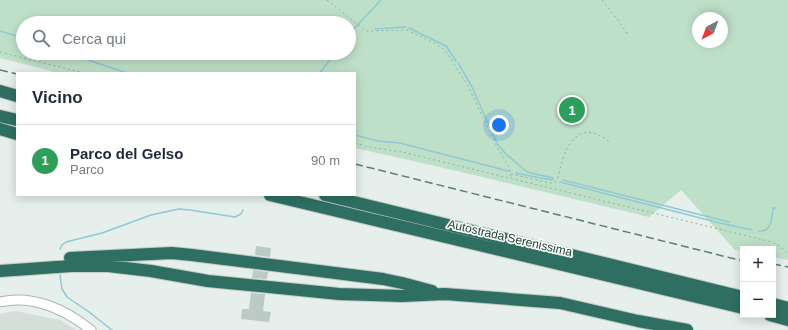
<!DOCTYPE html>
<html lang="it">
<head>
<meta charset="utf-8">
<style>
	:root { --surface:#fff; --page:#f6f6f7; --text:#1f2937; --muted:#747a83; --line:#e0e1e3; --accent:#7f5249 }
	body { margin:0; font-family:Helvetica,sans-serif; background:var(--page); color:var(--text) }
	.controls { position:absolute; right:12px; bottom:12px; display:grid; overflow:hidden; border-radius:0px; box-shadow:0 2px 10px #0003 }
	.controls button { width:36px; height:36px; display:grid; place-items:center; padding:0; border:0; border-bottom:1px solid var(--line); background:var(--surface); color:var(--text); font:20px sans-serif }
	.compass { position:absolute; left:692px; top:12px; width:36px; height:36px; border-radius:50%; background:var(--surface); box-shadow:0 2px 10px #0003; rotate:221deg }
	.you { position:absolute; left:499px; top:125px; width:14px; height:14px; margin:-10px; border:3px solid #fff; border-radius:50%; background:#1a73e8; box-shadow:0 0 0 6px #1a73e833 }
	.badge { display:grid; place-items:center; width:26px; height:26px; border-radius:50%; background:var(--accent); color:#fff; font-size:13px; font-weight:700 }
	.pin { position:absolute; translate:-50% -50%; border:2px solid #fff; box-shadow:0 1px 4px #0006 }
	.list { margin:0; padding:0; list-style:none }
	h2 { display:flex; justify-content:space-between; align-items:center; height:52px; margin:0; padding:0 16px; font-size:17px }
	h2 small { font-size:13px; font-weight:400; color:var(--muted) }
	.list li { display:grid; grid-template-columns:26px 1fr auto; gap:12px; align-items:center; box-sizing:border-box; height:72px; padding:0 16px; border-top:1px solid var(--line) }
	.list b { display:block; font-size:15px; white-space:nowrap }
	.list p { margin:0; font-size:13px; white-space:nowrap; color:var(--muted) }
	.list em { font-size:13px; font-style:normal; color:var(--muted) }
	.icon { flex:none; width:22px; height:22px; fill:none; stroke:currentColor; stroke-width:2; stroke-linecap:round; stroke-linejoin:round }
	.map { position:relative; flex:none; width:788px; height:330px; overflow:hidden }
	.search { position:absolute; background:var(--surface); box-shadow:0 2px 10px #0003; left:16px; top:16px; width:340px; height:44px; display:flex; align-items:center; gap:10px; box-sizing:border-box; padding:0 14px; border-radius:22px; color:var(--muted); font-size:15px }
	.panel { position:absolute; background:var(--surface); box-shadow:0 2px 10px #0003; left:16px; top:72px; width:340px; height:124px; border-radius:0px }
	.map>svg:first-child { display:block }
</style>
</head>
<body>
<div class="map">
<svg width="788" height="330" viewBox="0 0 788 330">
	<rect width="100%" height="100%" fill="#e6efeb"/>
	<path fill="#d4dfda" d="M15,311L60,320L76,330H0V314Z"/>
	<path fill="#bfe0c8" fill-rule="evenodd" d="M0,0H788V260L773,257V249H743V251L735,250L681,190L649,217L453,170L355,148V73H58L0,58ZM698,18H722V42H698ZM23,23H349V53H23Z"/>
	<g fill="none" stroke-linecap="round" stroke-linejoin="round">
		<path stroke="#8ec9d4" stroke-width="1.5" d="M409,28L446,46L456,61
			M375,29L406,27
			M0,31L23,38
			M349,34L381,0
			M67,53L127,73
			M458,63L471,85L498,145L507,155L527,172L553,178
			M320,73L335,53
			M355,135L378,141L400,143L508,171
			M516,173L530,176L553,180
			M563,180L729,222
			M560,182L720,223L752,230
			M759,231C772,232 772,217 773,208H776
			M60,249L62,245L66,242L102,233L151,215L179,209L190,210L235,217L241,214L243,210
			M60,275L62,289L67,297L89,312L112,330"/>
	</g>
	<path fill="#bbcac4" d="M256,246L271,248L270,257L255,255Z
		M253,270L268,272L267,279L252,278Z
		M251,293L265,294L263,311L271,312L269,322L241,319L242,309H249Z"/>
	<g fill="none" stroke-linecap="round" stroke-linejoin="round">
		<defs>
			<path id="tertiary" d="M0,302C33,294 66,310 91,330"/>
			<path id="motorway" d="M0,91L17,96
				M0,116L17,120
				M0,129L17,134
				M270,195L743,308
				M325,195L743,297
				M70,258L172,253L192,255L383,279L402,283L432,291
				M0,271L71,266H108L151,271L208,281L339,294L402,296L445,294L560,303L638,321L687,330
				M773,304L788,308
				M770,315L788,320"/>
		</defs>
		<use href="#tertiary" stroke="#a8b8b2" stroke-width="11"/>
		<use href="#motorway" stroke="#c2cac8" stroke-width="14"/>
		<path stroke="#86b3a5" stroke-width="1" stroke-dasharray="2 3" stroke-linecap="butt" d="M327,0L365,30L367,31L407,30L434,43L445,50L468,86L498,149L509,167L511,178
			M602,0L617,19L629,36
			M0,52L84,73
			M355,143L369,147L402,152L772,242L781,247L788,254
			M511,174L550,183C553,183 555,183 557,180C560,172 561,163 564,155C566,150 569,145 572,141C585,126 598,133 611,143"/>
		<use href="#tertiary" stroke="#fff" stroke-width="9"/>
		<use href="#motorway" stroke="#2f6f62" stroke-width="12"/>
		<path stroke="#5f7d75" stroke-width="1.5" stroke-dasharray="8 4" stroke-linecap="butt" d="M0,70L17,74
			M355,164L743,261
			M773,264L788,267"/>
	</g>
	<g text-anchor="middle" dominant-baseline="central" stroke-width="3.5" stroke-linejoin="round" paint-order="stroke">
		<g font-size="12" fill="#24423a" stroke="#f7fbf9">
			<text transform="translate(510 238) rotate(13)">Autostrada Serenissima</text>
		</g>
	</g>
</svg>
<div class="controls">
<button>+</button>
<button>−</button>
</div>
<svg class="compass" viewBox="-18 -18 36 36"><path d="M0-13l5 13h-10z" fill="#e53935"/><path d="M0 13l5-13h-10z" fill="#747a83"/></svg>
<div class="you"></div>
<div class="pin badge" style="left:572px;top:110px;background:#2e9e5b">1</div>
<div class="search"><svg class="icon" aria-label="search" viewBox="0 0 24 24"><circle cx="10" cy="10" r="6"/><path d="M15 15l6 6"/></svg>Cerca qui</div>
<section class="panel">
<h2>Vicino<small></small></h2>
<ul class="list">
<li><span class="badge" style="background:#2e9e5b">1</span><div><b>Parco del Gelso</b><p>Parco</p></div><em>90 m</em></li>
</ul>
</section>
</div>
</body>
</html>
